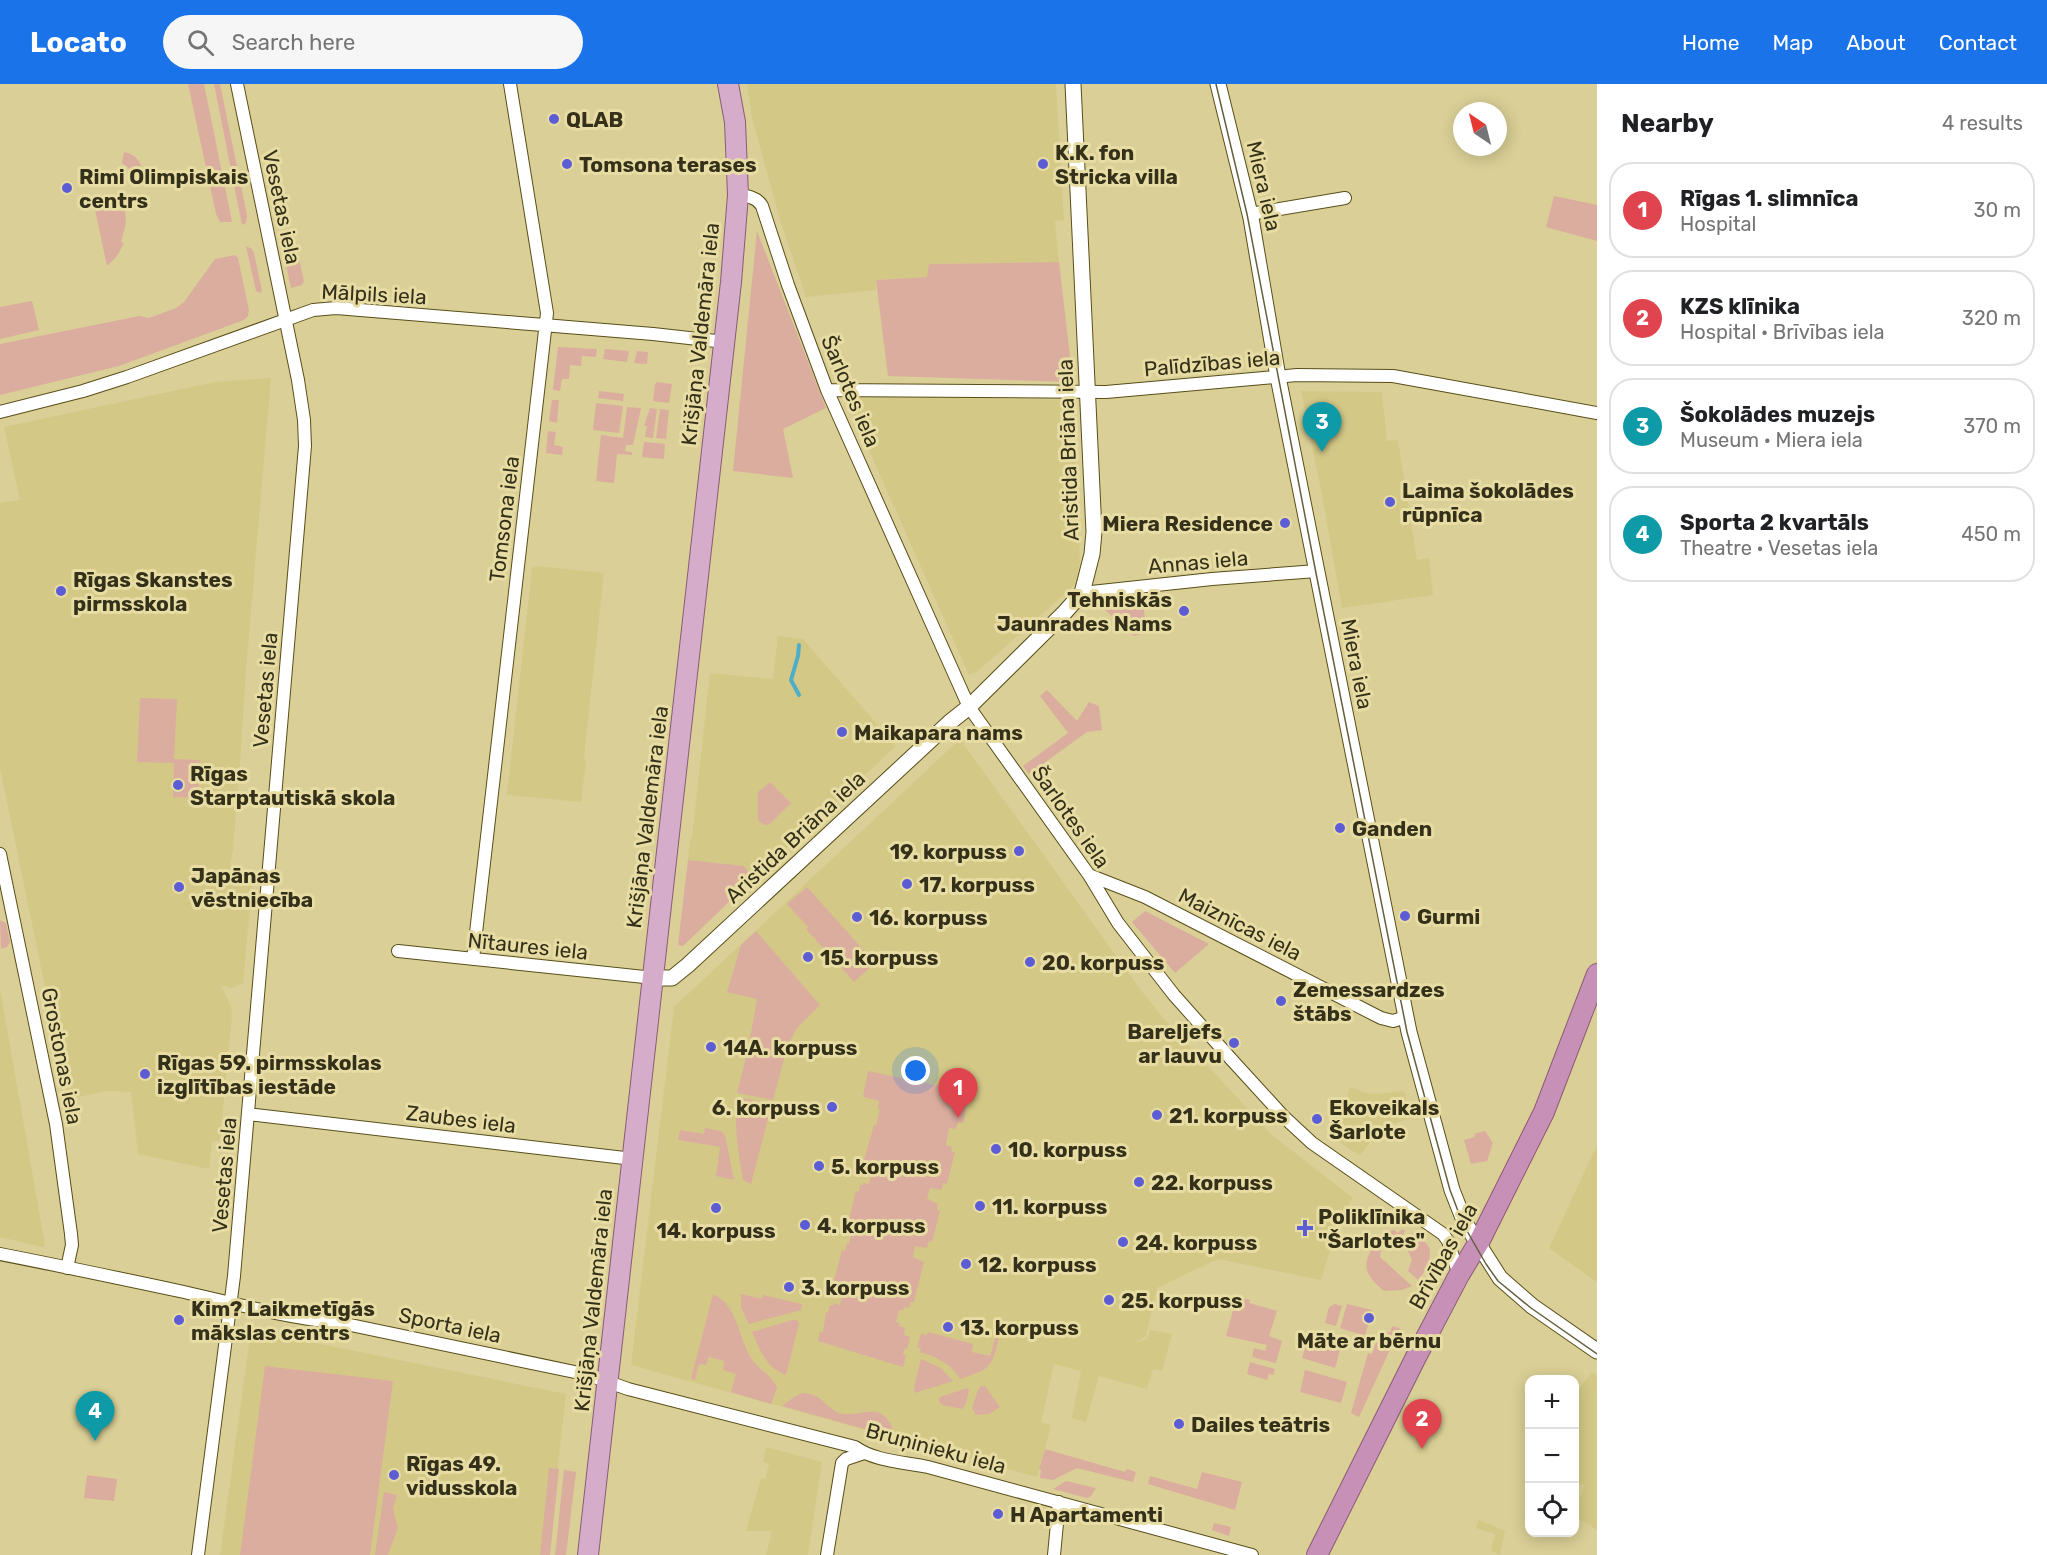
<!DOCTYPE html>
<html lang="en">
<head>
<meta charset="utf-8">
<style>
	:root { --surface:#fff; --page:#f6f6f6; --text:#202124; --muted:#757577; --line:#e0e0e0; --accent:#1a73e8 }
	body { margin:0; font-family:Rubik,sans-serif; background:var(--page); color:var(--text) }
	.controls { position:absolute; right:18px; bottom:18px; display:grid; overflow:hidden; border-radius:12px; box-shadow:0 3px 15px #0003 }
	.controls button { width:54px; height:54px; display:grid; place-items:center; padding:0; border:0; border-bottom:2px solid var(--line); background:var(--surface); color:var(--text); font:30px sans-serif }
	.compass { position:absolute; left:1453px; top:18px; width:54px; height:54px; border-radius:50%; background:var(--surface); box-shadow:0 3px 15px #0003; rotate:325deg }
	.you { position:absolute; left:916px; top:987px; width:21px; height:21px; margin:-15px; border:4px solid #fff; border-radius:50%; background:#1a73e8; box-shadow:0 0 0 9px #1a73e833 }
	.badge { display:grid; place-items:center; width:39px; height:39px; border-radius:50%; background:var(--accent); color:#fff; font-size:20px; font-weight:700 }
	.pin { position:absolute; translate:-50% -50px; filter:drop-shadow(0 2px 3px #0008) }
	.pin::after { content:''; position:absolute; top:32px; width:21px; height:18px; background:inherit; clip-path:polygon(0 0,100% 0,50% 100%) }
	.list { margin:0; padding:0; list-style:none }
	h2 { display:flex; justify-content:space-between; align-items:center; height:78px; margin:0; padding:0 24px; font-size:26px }
	h2 small { font-size:20px; font-weight:400; color:var(--muted) }
	.list li { display:grid; grid-template-columns:39px 1fr auto; gap:18px; align-items:center; box-sizing:border-box; height:96px; margin:0 12px 12px; padding:0 12px; border:2px solid var(--line); border-radius:24px }
	.list b { display:block; font-size:22px; white-space:nowrap }
	.list p { margin:0; font-size:20px; white-space:nowrap; color:var(--muted) }
	.list em { font-size:20px; font-style:normal; color:var(--muted) }
	.icon { flex:none; width:33px; height:33px; fill:none; stroke:currentColor; stroke-width:2; stroke-linecap:round; stroke-linejoin:round }
	.map { position:relative; flex:none; width:1597px; height:1471px; overflow:hidden }
	header { display:flex; align-items:center; gap:36px; box-sizing:border-box; height:84px; padding:0 30px; background:var(--accent); color:#fff }
	header strong { font-size:28px }
	nav { display:flex; gap:33px; margin-inline-start:auto; font-size:21px }
	.search { width:420px; height:54px; background:var(--page); display:flex; align-items:center; gap:15px; box-sizing:border-box; padding:0 21px; border-radius:33px; color:var(--muted); font-size:22px }
	main { display:flex }
	aside { flex:1; background:var(--surface) }
	.map>svg:first-child { display:block }
</style>
</head>
<body>
<header>
<strong>Locato</strong>
<div class="search"><svg class="icon" aria-label="search" viewBox="0 0 24 24"><circle cx="10" cy="10" r="6"/><path d="M15 15l6 6"/></svg>Search here</div>
<nav><a>Home</a><a>Map</a><a>About</a><a>Contact</a></nav>
</header>
<main>
<div class="map">
<svg width="1597" height="1471" viewBox="0 0 1597 1471">
	<rect width="100%" height="100%" fill="#dacf96"/>
	<path fill="#d4c887" d="M747,0H1056L1064,136L1055,137L1059,178L929,180L928,193L876,196V206L806,213L781,139L752,34Z
		M271,294L246,586L240,680L233,765L229,789L253,792L243,899L232,904L221,901L231,922L232,932L220,1057H212L209,1085L138,1070L131,1008L107,1007L68,1015L0,684V419L20,416L4,343L215,298Z
		M1301,307L1382,308L1387,357L1398,356L1417,476L1429,474L1433,511L1342,524L1321,405Z
		M850,311L1074,316L1077,449L1079,456L1080,478L1076,500L978,587L969,591L847,317Z
		M537,482L604,489L584,673L586,678L581,718L507,711L532,484Z
		M778,552L803,555L896,662L753,795L742,782L695,777L688,776V773L690,756L692,753L710,589L773,595Z
		M960,655L1143,909L1166,937L1272,1051L1353,1114L1340,1133L1321,1196L1218,1175L1157,1204L1146,1252L1133,1260L1147,1255L1150,1246L1172,1250L1162,1287L1153,1285L1147,1305L1099,1292L1086,1338L1072,1334L1081,1287L1054,1280L1041,1338L1051,1341L1037,1393L631,1281L674,923Z
		M0,905L45,1161L42,1163L0,1153Z
		M1350,1003L1365,1009L1377,1010L1404,1007L1411,1034L1380,1044L1360,1072L1337,1056Z
		M1597,1061V1198L1549,1164Z
		M251,1246L566,1310L548,1471H220Z
		M1591,1288L1597,1291V1446L1574,1432L1575,1425L1585,1401L1575,1399V1311Z
		M766,1363L822,1378L808,1471H766L772,1447H746L761,1394L765,1395L769,1380L763,1378Z
		M1479,1436L1505,1447L1500,1471L1491,1467L1495,1450L1476,1444Z"/>
	<path fill="#dbad9e" d="M188,0H204L232,138H220L216,130Z
		M214,0H220L247,131L246,139L242,141Z
		M124,68C139,71 143,82 144,96L140,102L134,88L122,79Z
		M1554,112L1597,121V157L1546,143Z
		M98,120L112,127H125L126,139L121,158L124,159L117,172L107,182L94,121Z
		M757,147L826,324L783,345L793,394L733,387Z
		M246,162L252,165L254,169L262,207L260,209L256,207Z
		M235,171L238,174L249,226L248,232L244,236L119,282L0,311V260L139,232L149,234L176,224L184,218L215,175Z
		M299,174L304,197L302,201L291,204L285,176Z
		M1059,178L1073,298L888,292L876,196L927,193L929,180Z
		M32,217L39,246L0,255V223Z
		M558,263L597,265L596,273L582,272L581,282L570,281L569,295H562L560,307L553,306Z
		M605,265L629,267L627,278L603,275Z
		M637,267L648,268L647,280L634,279Z
		M657,298L672,300L669,319L653,317L655,300Z
		M599,307L624,310L623,317L598,314Z
		M552,316H559L557,339L549,337Z
		M596,319L623,322L619,349L593,346Z
		M627,323L641,324L633,361H626L625,367L632,368V371L617,370L614,399L596,397L601,351L623,354Z
		M650,324L657,325L653,354L645,353L647,342H644Z
		M660,325L669,326L666,355L656,354Z
		M548,347L556,348L554,361L563,363L562,371L546,369Z
		M644,358L665,360L664,375L642,373Z
		M1143,513L1146,548L1134,552L1103,524L1110,518Z
		M1047,606L1077,637L1089,618L1099,622L1102,646L1087,648L1029,690L1023,682L1068,649L1040,612Z
		M140,614L177,615L174,675L200,676L198,714L173,713L174,679L137,678Z
		M770,698L791,719L770,740L764,741L758,736V708Z
		M688,776L744,782L753,795L683,862L678,861Z
		M807,803L875,879L854,898L806,845L808,843L787,820Z
		M1145,827L1209,860L1175,889L1132,838Z
		M0,836L6,839L10,858L7,863L1,865Z
		M756,847L820,921L798,943L788,960L773,1016L737,1009L748,966L757,915L727,908L741,861Z
		M868,987L958,1006L959,1002L966,1004L969,1009L963,1039L958,1038L956,1045L949,1044L946,1061L952,1063L951,1067L955,1068L947,1100L943,1099L942,1106L930,1104L927,1115L938,1120L937,1126L940,1127L932,1158L929,1157L927,1164L915,1162L913,1173L924,1178L914,1218H911L909,1224L904,1223L903,1227L899,1226L896,1238L900,1239L899,1242L905,1244L904,1251L910,1253L907,1265L905,1264L903,1270L906,1272L903,1283L818,1257L820,1248H823L826,1228H828L830,1221L833,1222V1219L840,1221L842,1210L836,1208L834,1197L842,1166L845,1167L847,1159L849,1160L853,1143L851,1142L852,1136L849,1135L856,1107L859,1108L860,1101H863L864,1099L869,1100L872,1088L864,1084L866,1077L864,1076L874,1041L876,1042L880,1025H878L879,1017L863,1013Z
		M737,1013L772,1020L751,1100L743,1096C738,1068 734,1042 737,1013Z
		M705,1044L721,1047L725,1051L734,1096L716,1092L720,1063L678,1056L680,1046L704,1050Z
		M1485,1047L1493,1059L1487,1077L1471,1080L1464,1056L1475,1053L1474,1050Z
		M1403,1145L1405,1147L1398,1159H1394L1387,1151L1386,1147L1395,1146L1397,1149Z
		M1412,1149L1423,1155L1430,1165L1429,1182L1418,1196L1408,1187L1412,1175L1404,1160Z
		M1380,1154L1387,1160L1381,1165L1380,1173L1412,1202L1402,1206L1384,1207C1360,1187 1362,1177 1380,1154Z
		M713,1210C740,1223 737,1254 753,1277C760,1286 770,1291 776,1301L777,1304L771,1320L731,1308L736,1290L723,1286L724,1277L709,1273L706,1281L699,1280L695,1296L691,1295Z
		M741,1210L762,1215L763,1211L802,1220L801,1226L749,1240L741,1224Z
		M1233,1212L1250,1216L1249,1219L1277,1227L1269,1252L1282,1257L1276,1279L1252,1273L1254,1264L1265,1267L1267,1261L1226,1252L1235,1219L1232,1218Z
		M1335,1220L1342,1222L1336,1242L1325,1239L1329,1223Z
		M1347,1220L1372,1226L1365,1252L1340,1244Z
		M792,1236H797L799,1240L786,1291C766,1284 760,1266 752,1248Z
		M1392,1242L1400,1244L1359,1333L1351,1329L1368,1269L1372,1270L1377,1256L1381,1258L1384,1247L1390,1249Z
		M1310,1247L1343,1255L1335,1284L1302,1274Z
		M928,1248L973,1260L972,1268L990,1272L997,1249L1000,1250C991,1283 994,1284 960,1295C951,1279 936,1273 920,1268L921,1264L917,1263L921,1250L927,1251Z
		M921,1275L941,1284L953,1297L915,1309L914,1303Z
		M1250,1278L1275,1285L1273,1291L1269,1290L1267,1296L1247,1290Z
		M265,1282L393,1297L370,1471H240Z
		M1305,1286L1347,1298L1341,1319L1300,1308Z
		M981,1302H985L1000,1323L989,1330L976,1331L972,1324L978,1306Z
		M967,1304L969,1306L966,1319L962,1325L942,1321L939,1317L940,1313Z
		M803,1309C823,1310 824,1323 839,1329C857,1335 874,1318 888,1336C892,1341 894,1346 893,1353L782,1322L794,1313Z
		M1045,1365L1125,1388L1127,1385L1136,1388L1133,1398L1077,1384L1053,1396L1040,1394L1041,1386L1039,1385Z
		M549,1384L559,1385L550,1471H540Z
		M564,1386L576,1388L566,1471H555Z
		M1202,1388L1242,1398L1235,1426L1148,1400L1150,1392L1197,1405Z
		M87,1391L117,1395L114,1417L84,1414Z
		M1066,1397L1096,1404L1091,1412L1087,1414L1053,1405Z
		M384,1408L397,1411L393,1424L398,1444L388,1471H375Z
		M1214,1439L1231,1443L1229,1452L1212,1446Z"/>
	<g fill="none" stroke-linecap="round" stroke-linejoin="round">
		<path stroke="#4fadc7" stroke-width="4" d="M799,611L791,596L798,572L799,561"/>
		<defs>
			<path id="minor" d="M738,111C747,112 757,113 762,122L788,201L827,306L969,623L1089,791L1118,839L1174,911L1231,975L1284,1033L1312,1059L1443,1150L1448,1157L1459,1191
				M1250,130L1345,114
				M827,306L1106,308L1297,291L1393,292L1597,329
				M0,328L83,307L127,293L313,226L336,224L653,250L725,258
				M1082,509L1212,495L1317,487
				M0,770L56,1040L71,1150L72,1161L67,1184
				M1089,791L1145,813L1381,934L1393,937L1406,933
				M398,867L654,894
				M473,875L547,229L510,0
				M248,1030L633,1075
				M0,1170C61,1182 123,1195 184,1208C236,1220 288,1234 341,1239L589,1291L628,1305L855,1363C874,1377 904,1378 928,1383L1252,1471
				M198,1471L234,1192L305,362L304,336L298,296L237,0
				M827,1471L842,1379L846,1375L864,1369
				M1054,1471L1059,1418"/>
			<path id="tertiary" d="M1218,0L1251,134L1278,293L1409,948L1452,1106L1465,1139L1500,1194L1532,1222L1597,1267
				M654,894H672L688,881L950,638L969,623L1065,528L1082,509L1092,470L1094,448L1073,0"/>
			<path id="primary" d="M588,1471L731,198L738,111L735,38L728,0"/>
			<path id="trunk" d="M1317,1471L1416,1273L1459,1191L1479,1158L1544,1028L1597,890"/>
		</defs>
		<use href="#minor" stroke="#594e17" stroke-width="14"/>
		<use href="#tertiary" stroke="#594e17" stroke-width="17"/>
		<use href="#primary" stroke="#8a5c74" stroke-width="22"/>
		<use href="#trunk" stroke="#8a5c74" stroke-width="22"/>
		<use href="#minor" stroke="#fff" stroke-width="12"/>
		<use href="#tertiary" stroke="#fff" stroke-width="15"/>
		<use href="#primary" stroke="#d5acc9" stroke-width="20"/>
		<use href="#trunk" stroke="#c790b7" stroke-width="20"/>
		<path stroke="#655f3e" stroke-width="1.5" d="M1216,0L1247,130L1315,484L1407,948L1450,1106L1463,1140L1486,1180L1498,1197L1531,1224L1597,1270"/>
	</g>
	<g fill="#5c5cd4" stroke="#e7dca3" stroke-width="2">
		<circle cx="554" cy="35" r="6"/>
		<circle cx="567" cy="80" r="6"/>
		<circle cx="1043" cy="80" r="6"/>
		<circle cx="67" cy="104" r="6"/>
		<circle cx="1390" cy="418" r="6"/>
		<circle cx="1285" cy="439" r="6"/>
		<circle cx="61" cy="507" r="6"/>
		<circle cx="1184" cy="527" r="6"/>
		<circle cx="842" cy="648" r="6"/>
		<circle cx="178" cy="701" r="6"/>
		<circle cx="1340" cy="744" r="6"/>
		<circle cx="1019" cy="767" r="6"/>
		<circle cx="907" cy="800" r="6"/>
		<circle cx="179" cy="803" r="6"/>
		<circle cx="1405" cy="832" r="6"/>
		<circle cx="857" cy="833" r="6"/>
		<circle cx="808" cy="873" r="6"/>
		<circle cx="1030" cy="878" r="6"/>
		<circle cx="1281" cy="917" r="6"/>
		<circle cx="1234" cy="959" r="6"/>
		<circle cx="711" cy="963" r="6"/>
		<circle cx="145" cy="990" r="6"/>
		<circle cx="832" cy="1023" r="6"/>
		<circle cx="1157" cy="1031" r="6"/>
		<circle cx="1317" cy="1035" r="6"/>
		<circle cx="996" cy="1065" r="6"/>
		<circle cx="819" cy="1082" r="6"/>
		<circle cx="1139" cy="1098" r="6"/>
		<circle cx="980" cy="1122" r="6"/>
		<circle cx="716" cy="1124" r="6"/>
		<circle cx="805" cy="1141" r="6"/>
		<path d="M1302 1135h6v6h6v6h-6v6h-6v-6h-6v-6h6z"/>
		<circle cx="1123" cy="1158" r="6"/>
		<circle cx="966" cy="1180" r="6"/>
		<circle cx="789" cy="1203" r="6"/>
		<circle cx="1109" cy="1216" r="6"/>
		<circle cx="1369" cy="1234" r="6"/>
		<circle cx="179" cy="1236" r="6"/>
		<circle cx="948" cy="1243" r="6"/>
		<circle cx="1179" cy="1340" r="6"/>
		<circle cx="394" cy="1391" r="6"/>
		<circle cx="998" cy="1430" r="6"/>
	</g>
	<g text-anchor="middle" dominant-baseline="central" stroke-width="6" stroke-linejoin="round" paint-order="stroke">
		<g font-size="21" font-weight="bold" fill="#343019" stroke="#e7dca3" text-anchor="start">
			<text x="566" y="35">QLAB</text>
			<text x="1055" y="68">K.K. fon<tspan x="1055" dy="24">Stricka villa</tspan></text>
			<text x="579" y="80">Tomsona terases</text>
			<text x="79" y="92">Rimi Olimpiskais<tspan x="79" dy="24">centrs</tspan></text>
			<text x="1402" y="406">Laima šokolādes<tspan x="1402" dy="24">rūpnīca</tspan></text>
			<text x="1273" y="439" text-anchor="end">Miera Residence</text>
			<text x="73" y="495">Rīgas Skanstes<tspan x="73" dy="24">pirmsskola</tspan></text>
			<text x="1172" y="515" text-anchor="end">Tehniskās<tspan x="1172" dy="24">Jaunrades Nams</tspan></text>
			<text x="854" y="648">Maikapara nams</text>
			<text x="190" y="689">Rīgas<tspan x="190" dy="24">Starptautiskā skola</tspan></text>
			<text x="1352" y="744">Ganden</text>
			<text x="1007" y="767" text-anchor="end">19. korpuss</text>
			<text x="191" y="791">Japānas<tspan x="191" dy="24">vēstniecība</tspan></text>
			<text x="919" y="800">17. korpuss</text>
			<text x="1417" y="832">Gurmi</text>
			<text x="869" y="833">16. korpuss</text>
			<text x="820" y="873">15. korpuss</text>
			<text x="1042" y="878">20. korpuss</text>
			<text x="1293" y="905">Zemessardzes<tspan x="1293" dy="24">štābs</tspan></text>
			<text x="1222" y="947" text-anchor="end">Bareljefs<tspan x="1222" dy="24">ar lauvu</tspan></text>
			<text x="723" y="963">14A. korpuss</text>
			<text x="157" y="978">Rīgas 59. pirmsskolas<tspan x="157" dy="24">izglītības iestāde</tspan></text>
			<text x="820" y="1023" text-anchor="end">6. korpuss</text>
			<text x="1329" y="1023">Ekoveikals<tspan x="1329" dy="24">Šarlote</tspan></text>
			<text x="1169" y="1031">21. korpuss</text>
			<text x="1008" y="1065">10. korpuss</text>
			<text x="831" y="1082">5. korpuss</text>
			<text x="1151" y="1098">22. korpuss</text>
			<text x="992" y="1122">11. korpuss</text>
			<text x="1318" y="1132">Poliklīnika<tspan x="1318" dy="24">"Šarlotes"</tspan></text>
			<text x="817" y="1141">4. korpuss</text>
			<text x="716" y="1146" text-anchor="middle">14. korpuss</text>
			<text x="1135" y="1158">24. korpuss</text>
			<text x="978" y="1180">12. korpuss</text>
			<text x="801" y="1203">3. korpuss</text>
			<text x="1121" y="1216">25. korpuss</text>
			<text x="191" y="1224">Kim? Laikmetīgās<tspan x="191" dy="24">mākslas centrs</tspan></text>
			<text x="960" y="1243">13. korpuss</text>
			<text x="1369" y="1256" text-anchor="middle">Māte ar bērnu</text>
			<text x="1191" y="1340">Dailes teātris</text>
			<text x="406" y="1379">Rīgas 49.<tspan x="406" dy="24">vidusskola</tspan></text>
			<text x="1010" y="1430">H Apartamenti</text>
		</g>
		<g font-size="21" fill="#343019" stroke="#e7dca3">
			<text transform="translate(1264 102) rotate(77)">Miera iela</text>
			<text transform="translate(282 123) rotate(78)">Vesetas iela</text>
			<text transform="translate(374 210) rotate(3)">Mālpils iela</text>
			<text transform="translate(700 250) rotate(-84)">Krišjāņa Valdemāra iela</text>
			<text transform="translate(1212 279) rotate(-5)">Palīdzības iela</text>
			<text transform="translate(851 307) rotate(67)">Šarlotes iela</text>
			<text transform="translate(1068 366) rotate(-92)">Aristida Briāna iela</text>
			<text transform="translate(504 435) rotate(-83)">Tomsona iela</text>
			<text transform="translate(1198 478) rotate(-5)">Annas iela</text>
			<text transform="translate(1357 580) rotate(79)">Miera iela</text>
			<text transform="translate(265 606) rotate(-85)">Vesetas iela</text>
			<text transform="translate(647 733) rotate(-83)">Krišjāņa Valdemāra iela</text>
			<text transform="translate(1071 733) rotate(55)">Šarlotes iela</text>
			<text transform="translate(795 753) rotate(-43)">Aristida Briāna iela</text>
			<text transform="translate(1240 840) rotate(27)">Maiznīcas iela</text>
			<text transform="translate(528 862) rotate(6)">Nītaures iela</text>
			<text transform="translate(62 972) rotate(79)">Grostonas iela</text>
			<text transform="translate(461 1035) rotate(7)">Zaubes iela</text>
			<text transform="translate(224 1091) rotate(-85)">Vesetas iela</text>
			<text transform="translate(1443 1172) rotate(-61)">Brīvības iela</text>
			<text transform="translate(593 1216) rotate(-84)">Krišjāņa Valdemāra iela</text>
			<text transform="translate(450 1241) rotate(12)">Sporta iela</text>
			<text transform="translate(936 1364) rotate(15)">Bruņinieku iela</text>
		</g>
	</g>
</svg>
<div class="controls">
<button>+</button>
<button>−</button>
<button><svg class="icon" aria-label="locate" viewBox="0 0 24 24"><circle cx="12" cy="12" r="6"/><path d="M12 2v4M12 18v4M2 12h4M18 12h4"/></svg></button>
</div>
<svg class="compass" viewBox="-18 -18 36 36"><path d="M0-13l5 13h-10z" fill="#e53935"/><path d="M0 13l5-13h-10z" fill="#757577"/></svg>
<div class="you"></div>
<div class="pin badge" style="left:958px;top:1034px;background:#e0444e">1</div>
<div class="pin badge" style="left:1422px;top:1365px;background:#e0444e">2</div>
<div class="pin badge" style="left:1322px;top:368px;background:#0f9aa8">3</div>
<div class="pin badge" style="left:95px;top:1357px;background:#0f9aa8">4</div>
</div>
<aside>
<h2>Nearby<small>4 results</small></h2>
<ul class="list">
<li><span class="badge" style="background:#e0444e">1</span><div><b>Rīgas 1. slimnīca</b><p>Hospital</p></div><em>30 m</em></li>
<li><span class="badge" style="background:#e0444e">2</span><div><b>KZS klīnika</b><p>Hospital · Brīvības iela</p></div><em>320 m</em></li>
<li><span class="badge" style="background:#0f9aa8">3</span><div><b>Šokolādes muzejs</b><p>Museum · Miera iela</p></div><em>370 m</em></li>
<li><span class="badge" style="background:#0f9aa8">4</span><div><b>Sporta 2 kvartāls</b><p>Theatre · Vesetas iela</p></div><em>450 m</em></li>
</ul>
</aside>
</main>
</body>
</html>
